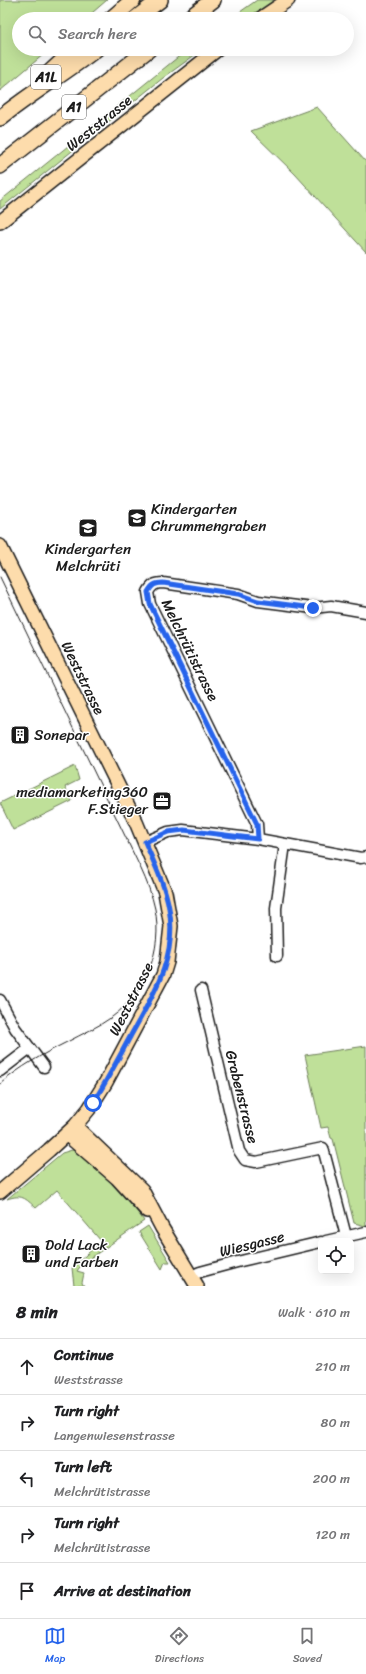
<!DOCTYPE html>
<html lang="en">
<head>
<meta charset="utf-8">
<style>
	:root { --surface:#fff; --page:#f6f6f6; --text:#202124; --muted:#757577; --line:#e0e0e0; --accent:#2563eb }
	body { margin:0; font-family:Sriracha,sans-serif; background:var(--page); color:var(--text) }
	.controls { position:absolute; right:12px; bottom:12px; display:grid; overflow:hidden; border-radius:6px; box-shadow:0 4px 16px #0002 }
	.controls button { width:36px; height:36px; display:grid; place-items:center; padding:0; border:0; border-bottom:1px solid var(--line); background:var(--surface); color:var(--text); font:20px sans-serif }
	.stop { position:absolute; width:12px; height:12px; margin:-9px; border:3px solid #2563eb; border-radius:50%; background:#fff }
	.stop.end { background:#2563eb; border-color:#fff; box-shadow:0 1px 4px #0008 }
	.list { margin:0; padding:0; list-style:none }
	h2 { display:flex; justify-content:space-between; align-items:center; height:52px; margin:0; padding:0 16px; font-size:17px }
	h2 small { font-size:13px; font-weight:400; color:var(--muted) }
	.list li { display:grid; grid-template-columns:26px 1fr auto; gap:12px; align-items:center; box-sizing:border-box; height:56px; padding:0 16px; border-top:1px solid var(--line) }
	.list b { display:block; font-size:15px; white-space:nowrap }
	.list p { margin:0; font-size:13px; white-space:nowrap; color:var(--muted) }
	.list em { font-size:13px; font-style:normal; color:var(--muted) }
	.icon { flex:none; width:22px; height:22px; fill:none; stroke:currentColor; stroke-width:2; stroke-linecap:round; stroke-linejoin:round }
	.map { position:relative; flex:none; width:366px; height:1286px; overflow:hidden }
	.search { position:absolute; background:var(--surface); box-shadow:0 4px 16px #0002; left:12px; right:12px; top:12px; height:44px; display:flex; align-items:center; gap:10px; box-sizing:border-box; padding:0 14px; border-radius:22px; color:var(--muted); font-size:15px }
	.sheet { height:332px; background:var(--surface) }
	nav { display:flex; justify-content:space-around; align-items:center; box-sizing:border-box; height:56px; border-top:1px solid var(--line); background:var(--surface); font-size:11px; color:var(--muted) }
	nav a { display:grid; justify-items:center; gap:2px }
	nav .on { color:var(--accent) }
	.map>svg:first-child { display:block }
</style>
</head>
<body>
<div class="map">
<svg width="366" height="1286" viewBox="0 0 366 1286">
	<rect width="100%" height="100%" fill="#fff"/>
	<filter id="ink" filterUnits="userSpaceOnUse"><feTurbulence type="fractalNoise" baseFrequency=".025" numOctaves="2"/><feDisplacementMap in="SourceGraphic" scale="8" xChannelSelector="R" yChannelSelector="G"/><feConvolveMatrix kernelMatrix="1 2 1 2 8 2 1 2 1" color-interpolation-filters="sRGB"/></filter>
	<g filter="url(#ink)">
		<path fill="#bfe099" stroke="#6e7e5a" d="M0,0H107L85,19H19V49H50L0,91Z
			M257,0H274L246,19H230Z
			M188,49H203L163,78L0,209V201Z
			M317,107L366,162V252L295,174L251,131Z
			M75,766L79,780L65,787L72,801L13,830L0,803Z
			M366,1046V1226L354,1223L333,1139L331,1138L328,1127L321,1128L305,1055Z
			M72,1150L80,1152L89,1158L138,1208L136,1210L144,1221L82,1264L77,1271L84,1273L82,1283L84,1286H74L72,1268L101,1241L57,1190L36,1208C25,1198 22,1194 7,1199L62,1153Z
			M148,1226L170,1262H165L162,1269L139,1232Z"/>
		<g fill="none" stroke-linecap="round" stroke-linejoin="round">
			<defs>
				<path id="minor" d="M258,839L257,824L150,604L148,592C152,585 155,583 163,583L238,594L258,601L313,608L331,606L366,612
					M145,842L168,832L183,830L258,839L361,858L366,857
					M277,956L276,908L285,844
					M201,990L239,1151L245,1160L256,1162L323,1148L346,1236
					M0,1000L15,1028L44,1067
					M0,1071L30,1048
					M326,1241L366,1232
					M191,1276L200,1272L241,1261L321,1242"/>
				<path id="major" d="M260,19L288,0
					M0,222L218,49
					M0,546L136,822L165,892L171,926L167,962L163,975L106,1082L89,1109L75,1126L49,1150L0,1192
					M75,1126L142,1190L162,1228L197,1286
					M66,1134L117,1178L147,1211"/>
				<path id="highway" d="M111,19L133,0
					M135,19L160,0
					M188,19L213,0
					M46,76L75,49
					M0,118C31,93 65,73 96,49
					M0,166L149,49"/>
			</defs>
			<use href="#minor" stroke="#1c1c1c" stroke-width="13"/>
			<use href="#major" stroke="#1c1c1c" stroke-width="16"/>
			<use href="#highway" stroke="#1c1c1c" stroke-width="18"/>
			<use href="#minor" stroke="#fff" stroke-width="10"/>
			<use href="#major" stroke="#fddcac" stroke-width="13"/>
			<use href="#highway" stroke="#fddcac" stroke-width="15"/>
			<path stroke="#1c1c1c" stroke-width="1" d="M0,577L141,869C147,882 152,895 155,909C163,950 146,992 112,1017C98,1027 82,1034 67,1042C43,1054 20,1067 0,1084"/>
		</g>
	</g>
	<g fill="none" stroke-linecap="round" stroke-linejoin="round" filter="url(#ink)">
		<path stroke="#2563eb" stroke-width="5" d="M93,1103C106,1082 118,1059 130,1037C153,995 178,957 169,908C165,885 154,863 145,842L168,832L184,830L258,839L257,824L150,604L148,592C152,585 155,583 163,583L238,594L258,601L313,608"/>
	</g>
	<defs>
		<symbol id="school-square" viewBox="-11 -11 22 22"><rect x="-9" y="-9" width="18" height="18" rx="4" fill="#1c1c1c" stroke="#fff"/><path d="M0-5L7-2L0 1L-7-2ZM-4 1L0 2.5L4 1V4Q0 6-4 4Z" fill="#fff"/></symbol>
		<symbol id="building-square" viewBox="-11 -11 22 22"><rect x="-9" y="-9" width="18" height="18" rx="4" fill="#1c1c1c" stroke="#fff"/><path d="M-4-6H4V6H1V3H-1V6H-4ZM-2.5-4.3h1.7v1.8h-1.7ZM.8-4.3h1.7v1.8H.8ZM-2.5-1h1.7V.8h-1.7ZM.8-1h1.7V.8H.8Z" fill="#fff"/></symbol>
		<symbol id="office-square" viewBox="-11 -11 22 22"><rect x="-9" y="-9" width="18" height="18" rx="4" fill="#1c1c1c" stroke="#fff"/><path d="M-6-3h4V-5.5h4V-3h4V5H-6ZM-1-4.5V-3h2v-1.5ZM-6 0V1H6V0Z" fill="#fff"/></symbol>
	</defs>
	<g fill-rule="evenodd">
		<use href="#school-square" x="126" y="507" width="22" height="22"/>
		<use href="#school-square" x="77" y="517" width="22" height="22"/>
		<use href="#building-square" x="9" y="724" width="22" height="22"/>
		<use href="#office-square" x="151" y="790" width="22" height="22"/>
		<use href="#building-square" x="20" y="1243" width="22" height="22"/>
	</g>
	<g text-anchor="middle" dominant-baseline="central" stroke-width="3" stroke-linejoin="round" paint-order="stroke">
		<g fill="#fff" stroke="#606060" stroke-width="1">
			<rect x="31" y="65" width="30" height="24" rx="3"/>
			<rect x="62" y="95" width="24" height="24" rx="3"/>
		</g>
		<g font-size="14" font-weight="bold" fill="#1c1c1c">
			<text x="46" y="77">A1L</text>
			<text x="74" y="107">A1</text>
		</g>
		<g font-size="15" fill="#1c1c1c" stroke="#fff">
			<text transform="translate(99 123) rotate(-39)">Weststrasse</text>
			<text transform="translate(190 650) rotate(64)">Melchrütistrasse</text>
			<text transform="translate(83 678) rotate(64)">Weststrasse</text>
			<text transform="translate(131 999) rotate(-63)">Weststrasse</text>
			<text transform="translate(242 1097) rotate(76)">Grabenstrasse</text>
			<text transform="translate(252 1244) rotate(-14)">Wiesgasse</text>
		</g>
		<g font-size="15" fill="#1c1c1c" stroke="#fff" text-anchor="start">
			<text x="151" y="509">Kindergarten<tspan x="151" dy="17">Chrummengraben</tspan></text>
			<text x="88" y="549" text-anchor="middle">Kindergarten<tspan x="88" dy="17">Melchrüti</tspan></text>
			<text x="34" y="735">Sonepar</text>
			<text x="148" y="792" text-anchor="end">mediamarketing360<tspan x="148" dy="17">F.Stieger</tspan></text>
			<text x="45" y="1245">Dold Lack<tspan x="45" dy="17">und Farben</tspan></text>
		</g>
	</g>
</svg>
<div class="controls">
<button><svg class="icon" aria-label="locate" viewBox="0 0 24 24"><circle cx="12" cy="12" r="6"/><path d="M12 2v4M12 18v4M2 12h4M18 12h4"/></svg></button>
</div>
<div class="stop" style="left:93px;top:1103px"></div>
<div class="stop end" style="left:313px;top:608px"></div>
<div class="search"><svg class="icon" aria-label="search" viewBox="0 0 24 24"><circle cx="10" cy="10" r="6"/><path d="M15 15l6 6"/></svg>Search here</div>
</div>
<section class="sheet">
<h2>8 min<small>Walk · 610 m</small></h2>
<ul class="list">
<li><svg class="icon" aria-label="ahead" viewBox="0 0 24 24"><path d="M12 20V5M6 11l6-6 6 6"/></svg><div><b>Continue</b><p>Weststrasse</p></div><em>210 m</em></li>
<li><svg class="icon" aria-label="right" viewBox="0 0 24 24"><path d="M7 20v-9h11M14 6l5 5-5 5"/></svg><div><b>Turn right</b><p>Langenwiesenstrasse</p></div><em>80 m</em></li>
<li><svg class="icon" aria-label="left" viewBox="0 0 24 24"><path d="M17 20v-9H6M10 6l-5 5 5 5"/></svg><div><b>Turn left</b><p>Melchrütistrasse</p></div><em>200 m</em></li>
<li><svg class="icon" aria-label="right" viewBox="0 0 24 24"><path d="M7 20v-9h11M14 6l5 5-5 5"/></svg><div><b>Turn right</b><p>Melchrütistrasse</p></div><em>120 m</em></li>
<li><svg class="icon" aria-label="arrive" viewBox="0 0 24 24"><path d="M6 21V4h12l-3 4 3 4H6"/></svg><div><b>Arrive at destination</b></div></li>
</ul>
</section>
<nav>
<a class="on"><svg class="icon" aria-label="map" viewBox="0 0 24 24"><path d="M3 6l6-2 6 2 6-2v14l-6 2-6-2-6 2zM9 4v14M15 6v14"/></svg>Map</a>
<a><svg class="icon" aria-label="directions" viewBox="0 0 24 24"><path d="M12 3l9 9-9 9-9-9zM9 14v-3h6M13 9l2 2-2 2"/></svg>Directions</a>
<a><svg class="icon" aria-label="saved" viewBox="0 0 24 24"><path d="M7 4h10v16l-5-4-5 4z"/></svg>Saved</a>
</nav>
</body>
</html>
